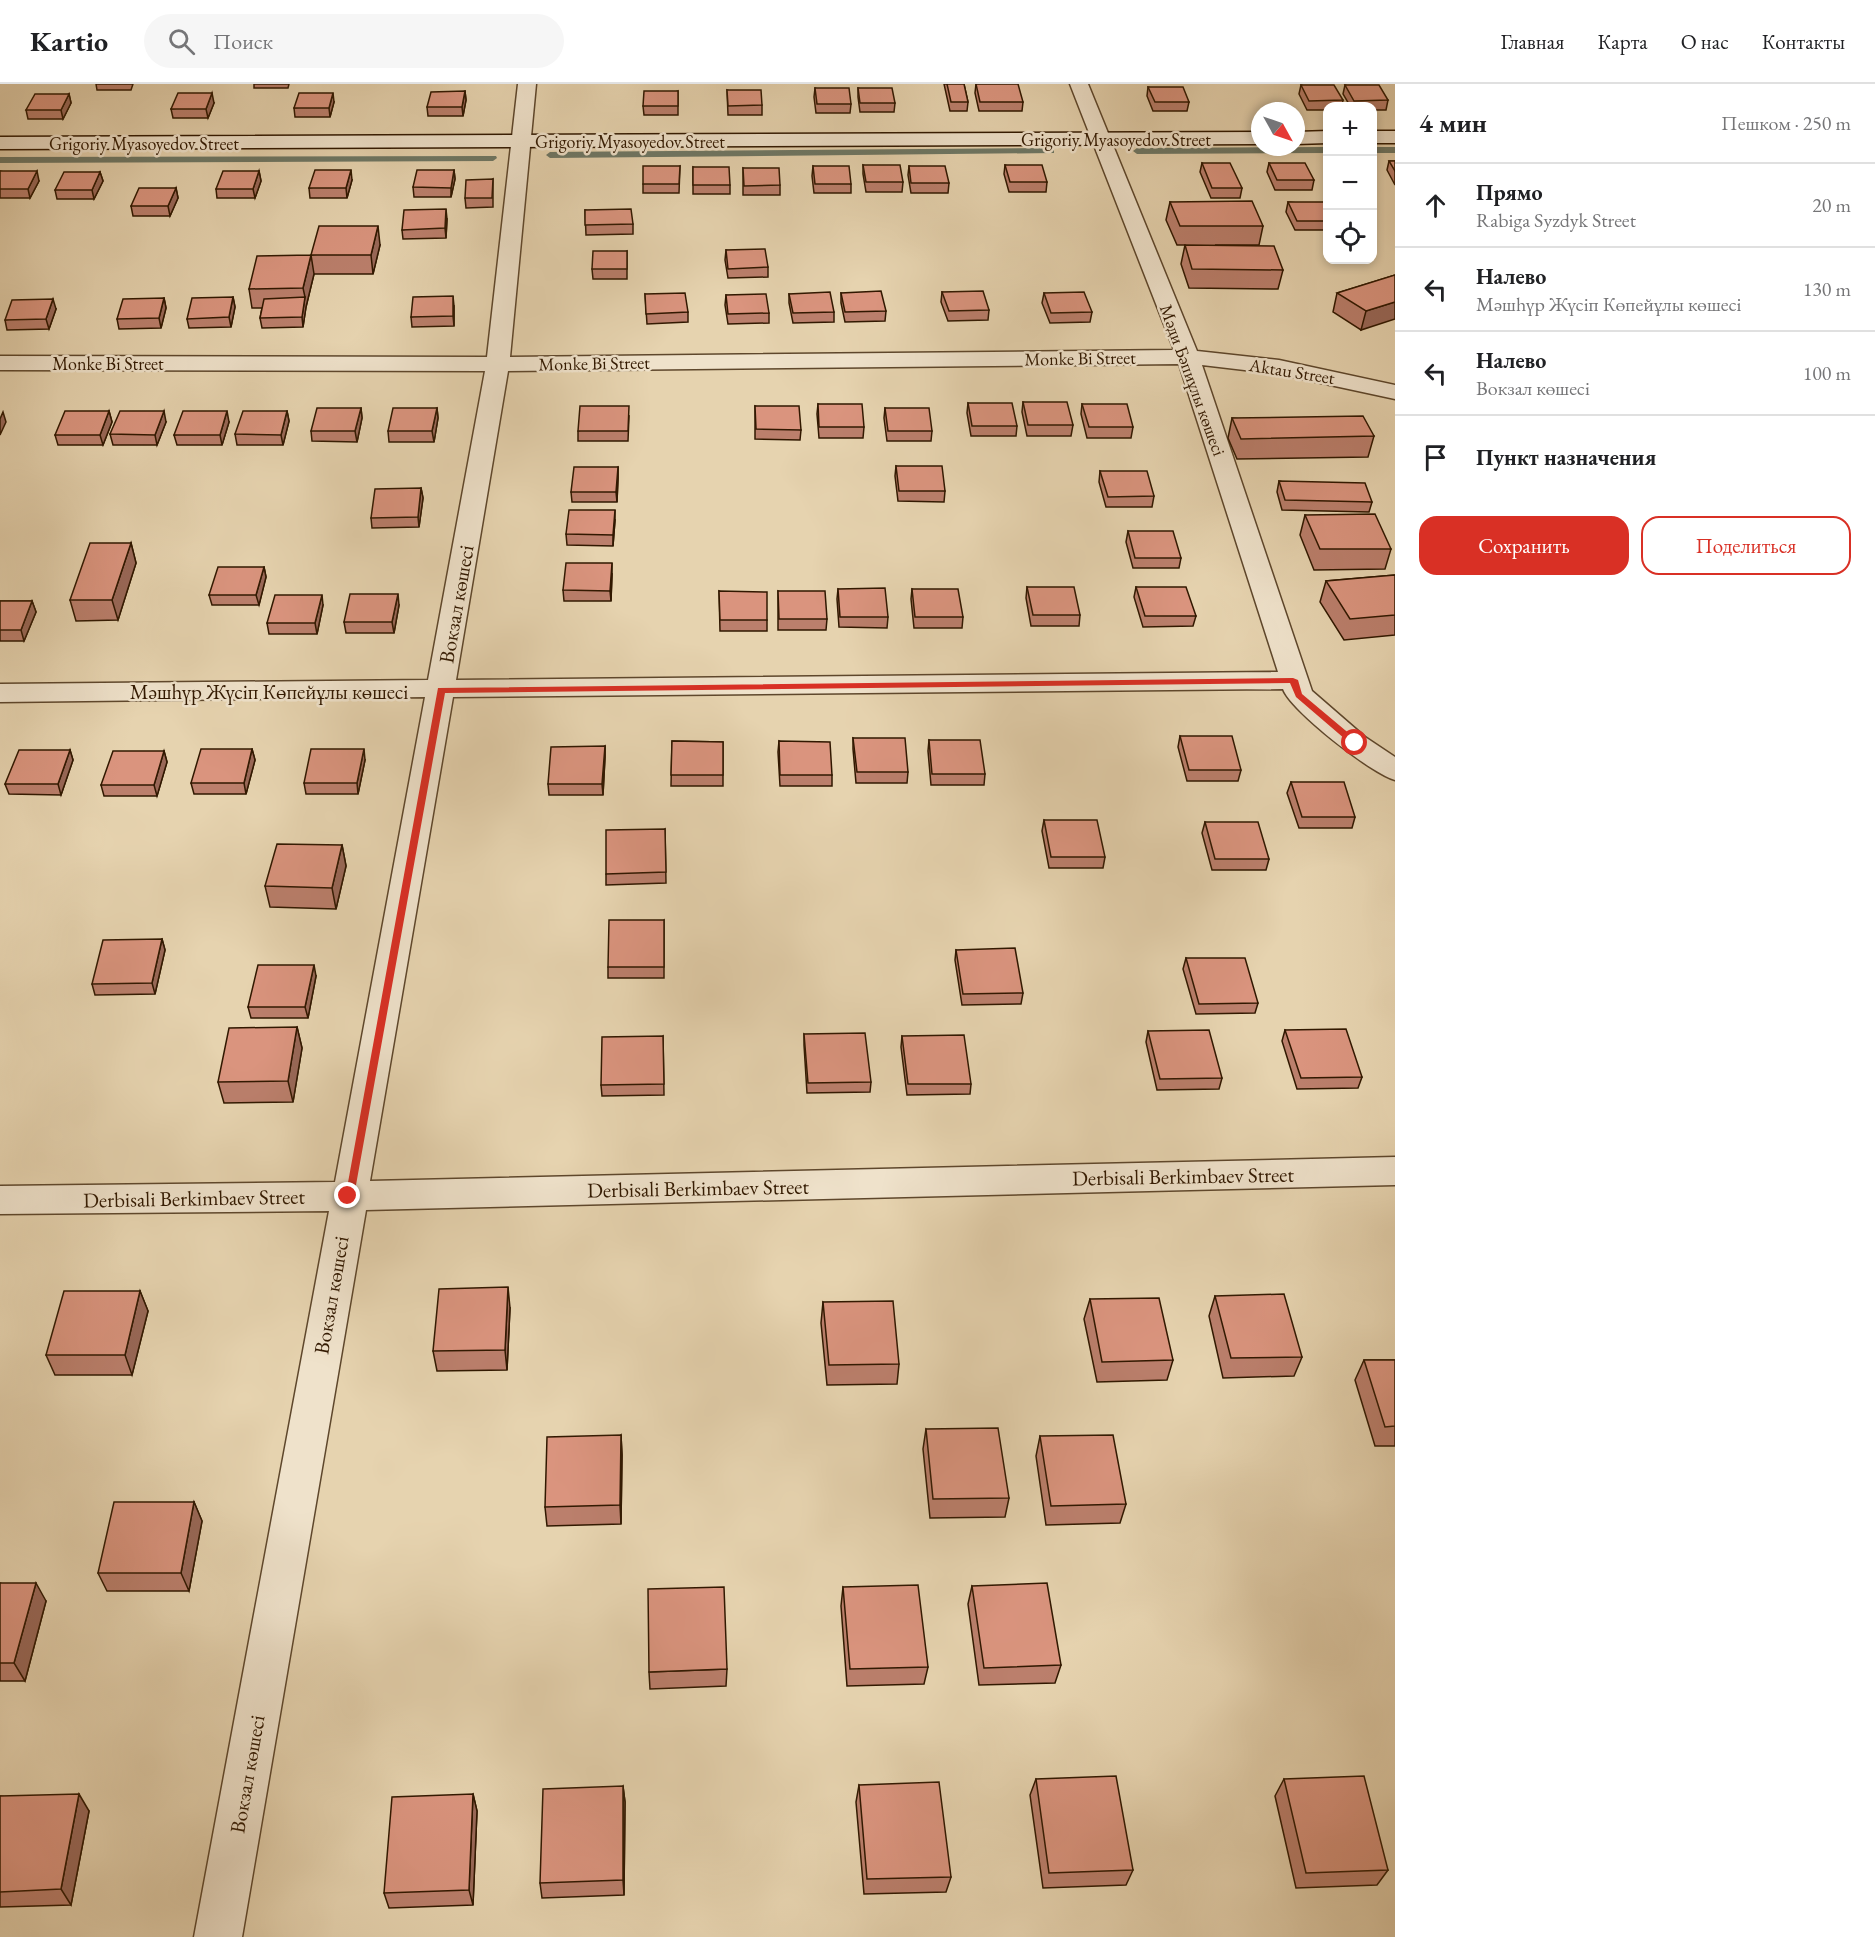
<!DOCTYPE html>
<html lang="ru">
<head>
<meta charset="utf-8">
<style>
	:root { --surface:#fff; --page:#f6f6f6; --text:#202124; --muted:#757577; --line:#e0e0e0; --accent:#d93025 }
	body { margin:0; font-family:"EB Garamond",serif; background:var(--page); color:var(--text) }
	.controls { position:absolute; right:18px; top:18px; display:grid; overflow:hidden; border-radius:12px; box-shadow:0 3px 9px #0003 }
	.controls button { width:54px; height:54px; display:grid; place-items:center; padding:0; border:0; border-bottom:2px solid var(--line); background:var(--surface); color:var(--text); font:30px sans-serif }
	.compass { position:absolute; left:1251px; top:18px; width:54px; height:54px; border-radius:50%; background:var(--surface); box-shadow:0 3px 9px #0003; rotate:130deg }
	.stop { position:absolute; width:18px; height:18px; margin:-14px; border:4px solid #d93025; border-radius:50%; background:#fff }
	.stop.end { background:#d93025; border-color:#fff; box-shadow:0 2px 6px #0008 }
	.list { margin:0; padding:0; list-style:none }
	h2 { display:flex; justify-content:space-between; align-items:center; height:78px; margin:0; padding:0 24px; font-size:26px }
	h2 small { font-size:20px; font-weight:400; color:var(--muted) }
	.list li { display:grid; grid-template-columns:39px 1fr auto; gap:18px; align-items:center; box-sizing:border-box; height:84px; padding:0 24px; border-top:2px solid var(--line) }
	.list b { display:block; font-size:22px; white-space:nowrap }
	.list p { margin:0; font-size:20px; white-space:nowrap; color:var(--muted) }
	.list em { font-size:20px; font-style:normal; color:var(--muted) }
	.actions { display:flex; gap:12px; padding:18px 24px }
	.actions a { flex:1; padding:14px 0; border:2px solid var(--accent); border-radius:18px; text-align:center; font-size:21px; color:var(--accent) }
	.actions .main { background:var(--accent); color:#fff }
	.icon { flex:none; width:33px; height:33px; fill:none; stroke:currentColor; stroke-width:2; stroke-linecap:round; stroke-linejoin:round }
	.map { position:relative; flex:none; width:1395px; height:1853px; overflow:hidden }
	header { display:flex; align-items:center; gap:36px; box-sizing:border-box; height:84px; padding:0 30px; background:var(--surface); border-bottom:2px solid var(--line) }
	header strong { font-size:28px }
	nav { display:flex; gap:33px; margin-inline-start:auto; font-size:21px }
	.search { width:420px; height:54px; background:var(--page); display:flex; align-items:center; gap:15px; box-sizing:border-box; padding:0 21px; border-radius:33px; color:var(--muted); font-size:22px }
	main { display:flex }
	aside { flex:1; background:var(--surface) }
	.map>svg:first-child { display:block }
</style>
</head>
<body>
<header>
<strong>Kartio</strong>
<div class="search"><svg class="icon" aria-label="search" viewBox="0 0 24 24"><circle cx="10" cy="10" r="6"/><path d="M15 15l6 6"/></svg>Поиск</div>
<nav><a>Главная</a><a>Карта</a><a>О нас</a><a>Контакты</a></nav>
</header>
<main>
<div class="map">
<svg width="1395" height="1853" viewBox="0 0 1395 1853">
	<rect width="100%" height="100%" fill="#e6d3af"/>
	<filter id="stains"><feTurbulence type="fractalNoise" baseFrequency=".00333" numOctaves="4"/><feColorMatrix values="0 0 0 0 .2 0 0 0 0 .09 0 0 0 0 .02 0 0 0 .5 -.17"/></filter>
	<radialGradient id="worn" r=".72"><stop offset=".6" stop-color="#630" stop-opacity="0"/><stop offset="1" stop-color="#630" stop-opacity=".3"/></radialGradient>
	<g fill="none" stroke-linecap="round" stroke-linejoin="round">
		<path fill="#6e7866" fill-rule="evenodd" d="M1328,63V69L1137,70L1133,67L1137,64Z
			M1372,63H1395V69H1372Z
			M1051,64L1054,65V69L550,74L546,71L550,68Z
			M496,72L497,74L493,77L0,79V73Z"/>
		<defs>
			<path id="minor" d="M518,0H536L510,273L1174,266L1070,0H1088L1197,267L1279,276L1395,301V315L1279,290L1202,281L1312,607L1365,653L1395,673V696C1372,690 1290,626 1283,605L453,613L370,1097L1395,1073V1101L366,1126L242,1853H194L329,1127L0,1130V1102L335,1098L425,613L0,618V600L428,596L485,287L0,286V272L487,273ZM1179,280L1278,588L456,596L508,287Z"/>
			<path id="secondary" d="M1328,47V59L1296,60V48Z
				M1372,47H1395V59H1372Z
				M1260,48V60L0,65V53Z"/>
		</defs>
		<use href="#minor" stroke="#5e472c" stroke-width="3"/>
		<use href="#secondary" stroke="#311800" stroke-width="3"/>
		<use href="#minor" fill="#efe2cb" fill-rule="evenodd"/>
		<use href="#secondary" fill="#efe2cb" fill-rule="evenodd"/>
	</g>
	<path fill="#bb7f6c" stroke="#311800" stroke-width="1.5" d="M96,0H133L131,6H97Z
		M254,0H289L288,4H254Z
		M944,0H964L968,18L967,27H950Z
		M976,0L1023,18L1022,27H979L975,9Z
		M1301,1L1343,16L1342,22H1328V26H1307L1299,10Z
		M1345,1L1388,16L1386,26H1372V22H1350L1343,10Z
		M1148,3L1189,18L1187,27H1153L1147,12Z
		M815,4L851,20L850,29H816L814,13Z
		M858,4L895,19L894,28H860L858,13Z
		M727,6L762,21V31H728Z
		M465,7L466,16L463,32H428L427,23Z
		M678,7V31H644L643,22Z
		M69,10L71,19L63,35H28L26,26Z
		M334,18L330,33H295L294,24Z
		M214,19L208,34H173L171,25Z
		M1389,77H1395V101L1387,86Z
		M1202,79L1242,104L1240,114H1211L1200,88Z
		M1269,79L1314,96L1312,106H1275L1267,88Z
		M863,81L903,98L902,108H866L863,90Z
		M1005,81L1047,98L1046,108H1009L1004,90Z
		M680,82L679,109H643V100Z
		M813,82L851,100V109H814L812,92Z
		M909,82L949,99L948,109H911L908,91Z
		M693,83L730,101V110H693Z
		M743,84L780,101V111H743Z
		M454,86L455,95L451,113H414L413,103Z
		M0,87L39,97L30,114H0Z
		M259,87L261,97L255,114H217L216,105Z
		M100,88L103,97L94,115H57L55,106Z
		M493,95V123L466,124L465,114Z
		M352,96L347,114H310L309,104Z
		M176,104L178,114L170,132H133L131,122Z
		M1170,118L1263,142L1259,161H1215L1283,186L1278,205L1189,204L1181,180L1185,161H1177L1166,136Z
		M1288,118L1328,122V146H1295L1286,128Z
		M585,126L633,140V150L586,151Z
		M447,135L446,154L403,155L402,146Z
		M380,161L373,190H314L306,223L303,243L262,244L260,234L262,224H252L249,205L311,171Z
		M726,166L768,183V193L728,194L725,176Z
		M627,167V195H593L592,185Z
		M1395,191L1361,246L1333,228L1337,209Z
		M942,208L989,226L988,236L948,237L941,218Z
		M841,209L886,227L885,237L845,238L841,219Z
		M1044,209L1092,228L1090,238L1050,239L1042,219Z
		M645,210L688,228V238L647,240Z
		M789,210L834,228V238L793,239L789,219Z
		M726,211L769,229V239L728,240L725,221Z
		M233,213L235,223L231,243L189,244L187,235Z
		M164,214L166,224L161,244L119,245L117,235Z
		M454,222V242L412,243L411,233Z
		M56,225L49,245L7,246L5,236Z
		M1023,318L1073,341L1071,352H1027L1022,328Z
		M968,319L1017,342L1016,352H971L967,329Z
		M818,320L864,343L863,354H819L817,330Z
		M1082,320L1133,343L1131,354H1087L1081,330Z
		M755,322L801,346L800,356L755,355Z
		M361,324L362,334L357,358L312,357L311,347Z
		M437,324L438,334L434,358H389L388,347Z
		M885,324L932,347L931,357H887L884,334Z
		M109,327L112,338L103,361H58L55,351Z
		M287,327L289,337L283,361H237L235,350Z
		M629,332L628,357H578V347Z
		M1232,334L1374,352L1368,373L1237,375L1228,354Z
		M166,338L157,361H113L110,350Z
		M229,338L222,361H177L174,351Z
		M896,382L945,407L944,418L898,417L895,392Z
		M618,383V394L617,418H572L571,408Z
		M1100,387L1154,412L1152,423H1106L1099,398Z
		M1279,397L1372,418L1369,428L1282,426L1277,408Z
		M421,404L423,414L419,443L372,444L371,434Z
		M1305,431L1391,465L1385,485L1314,486L1300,451Z
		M615,436L613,462L567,461L566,450Z
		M1128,447L1181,474L1179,484H1133L1126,458Z
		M131,459L136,479L118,536L76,537L70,516Z
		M264,483L266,493L259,521H212L209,511Z
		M612,490L611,517H564L563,506Z
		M1395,491V551L1344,556L1320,518L1326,497Z
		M1027,503L1080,531L1079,542H1031L1026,514Z
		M1136,503L1196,532L1193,542L1143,543L1134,513Z
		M838,505L888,533L887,544L839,543L837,515Z
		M912,505L963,533L962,544H914L911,515Z
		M719,507L767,536V547H720Z
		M778,507L827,535L826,546H778Z
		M0,517H32L36,528L24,557H0Z
		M323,521L317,550H269L267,539Z
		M399,521L394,549H346L344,538Z
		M1180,652L1241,686L1238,697H1187L1178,663Z
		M853,654L908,688L907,699H856L853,665Z
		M929,656L985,690L984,701H931L928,667Z
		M672,657L723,658V702H671Z
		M779,657L832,691V702H780L778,668Z
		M605,662V673L603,711H549L548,700Z
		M252,665L255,676L246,710H194L191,699Z
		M70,666L73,676L61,711L9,710L5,700Z
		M164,667L167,678L157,712H104L101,701Z
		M365,676L358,710H306L304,699Z
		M1291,698L1355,733L1352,744H1299L1287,709Z
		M1044,736L1105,773L1103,784H1049L1042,747Z
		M1205,738L1269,775L1266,786H1212L1202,749Z
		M665,745L666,799L606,801V790Z
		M342,761L346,782L336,825L270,823L265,802Z
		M664,836V894H608V883Z
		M162,855L165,866L155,910L95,911L92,900Z
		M956,866L1023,909L1021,920L962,921L955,876Z
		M1186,874L1258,919L1255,929L1196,930L1183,885Z
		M316,892L308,934H251L248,923Z
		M297,943L302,964L293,1018L224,1019L218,998Z
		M1285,946L1362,993L1358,1004L1297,1005L1282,957Z
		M1148,947L1222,994L1219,1005L1157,1006L1146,958Z
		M804,950L871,998L870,1008L807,1009L804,961Z
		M663,952L664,1011L602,1012L601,1001Z
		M902,952L971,1000L970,1010L907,1011L901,963Z
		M140,1207L148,1227L132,1291H55L46,1271Z
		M1215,1212L1302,1273L1294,1292L1223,1294L1209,1232Z
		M1090,1215L1173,1276L1167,1296L1097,1298L1084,1235Z
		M823,1218L899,1280L897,1300L827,1301L821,1239Z
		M510,1224L507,1286L437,1287L433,1267Z
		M1364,1276H1395V1362H1375L1355,1296Z
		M926,1345L1009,1414L1005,1433L930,1434L923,1365Z
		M621,1351L622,1371L621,1440L547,1442L545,1423Z
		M1040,1352L1126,1420L1120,1439L1046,1441L1036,1372Z
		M194,1418L202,1437L189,1507H107L98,1489Z
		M0,1499L46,1517L25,1597H0Z
		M972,1502L1061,1581L1055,1599L979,1601L968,1520Z
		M843,1503L928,1583L924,1600L847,1602L841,1522Z
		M727,1585L726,1602L650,1605L649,1588Z
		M1036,1695L1133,1786L1126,1801L1043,1804L1030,1711Z
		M1284,1695L1388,1786L1377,1801L1296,1804L1275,1712Z
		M859,1701L951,1793L946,1808L864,1810L856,1718Z
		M623,1702L625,1718L624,1811L542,1814L540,1799Z
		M473,1710L477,1727L473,1821L389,1824L384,1809Z
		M0,1712L89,1727L71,1821L0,1823Z"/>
	<path fill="#996858" stroke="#311800" stroke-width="1.5" d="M465,7L466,16L463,32L462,23Z
		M212,9L214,19L208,34L206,25Z
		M333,9L334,18L330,33L329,24Z
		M69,10L71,19L63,35L61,26Z
		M351,86L352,96L347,114L346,104Z
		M454,86L455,95L451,113V104Z
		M37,87L39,97L30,114L28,105Z
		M259,87L261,97L255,114L253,105Z
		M100,88L103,97L94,115L92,106Z
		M176,104L178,114L170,132L168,122Z
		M446,125L447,135L446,154L445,144Z
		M378,142L380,161L373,190L371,171Z
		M311,171L314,190L306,223L303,243L302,233L305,213L303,204Z
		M453,212L454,222V242L453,232Z
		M233,213L235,223L231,243L229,233Z
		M164,214L166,224L161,244L159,234Z
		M53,215L56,225L49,245L46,235Z
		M1395,218V235L1361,246L1366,227Z
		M361,324L362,334L357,358L355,347Z
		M437,324L438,334L434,358L432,347Z
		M109,327L112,338L103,361L100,351Z
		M164,327L166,338L157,361L155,351Z
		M227,327L229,338L222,361L220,351Z
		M287,327L289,337L283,361L281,351Z
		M3,328L6,338L0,351V335Z
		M618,383V394L617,418L616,408Z
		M421,404L423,414L419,443L418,433Z
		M615,426V436L613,462V451Z
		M131,459L136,479L118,536L112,516Z
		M612,479V490L611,517L610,507Z
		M264,483L266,493L259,521L256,511Z
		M398,510L399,521L394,549L392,538Z
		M322,511L323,521L317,550L315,539Z
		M32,517L36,528L24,557L21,546Z
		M605,662V673L603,711L602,700Z
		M252,665L255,676L246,710L244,699Z
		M364,665L365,676L358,710L357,699Z
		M70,666L73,676L61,711L58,700Z
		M164,667L167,678L157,712L154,701Z
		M342,761L346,782L336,825L332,804Z
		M162,855L165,866L155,910L152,899Z
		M314,881L316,892L308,934L305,923Z
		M297,943L302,964L293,1018L288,997Z
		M508,1203L510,1224L507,1286L505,1266Z
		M140,1207L148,1227L132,1291L125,1271Z
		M621,1351L622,1371L621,1440L620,1421Z
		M194,1418L202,1437L189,1507L181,1489Z
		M36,1499L46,1517L25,1597L14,1579Z
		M623,1702L625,1718L624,1811L623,1796Z
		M79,1710L89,1727L71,1821L61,1805Z
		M473,1710L477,1727L473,1821L469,1806Z"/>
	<path fill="#da947e" stroke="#311800" stroke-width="1.5" d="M947,0H964L968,18H951Z
		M976,0H1018L1023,18H980Z
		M1301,1H1334L1343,16L1309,17Z
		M1345,1H1379L1388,16L1354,17Z
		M1148,3H1183L1189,18H1155Z
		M815,4H849L851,20H817Z
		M858,4H892L895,19H860Z
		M727,6H761L762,21L728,22Z
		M465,7L462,23H427L431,8Z
		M644,7H678V22H643Z
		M178,9H212L206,25H171Z
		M299,9H333L329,24H294Z
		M35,10H69L61,26H26Z
		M1389,77H1395V87Z
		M1202,79H1230L1242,104H1212Z
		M1269,79H1305L1314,96H1277Z
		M863,81H900L903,98H866Z
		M1005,81H1042L1047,98H1010Z
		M643,82H680L679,100H643Z
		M813,82H849L851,100H815Z
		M909,82H945L949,99H911Z
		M693,83H729L730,101H693Z
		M743,84H779L780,101L744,102Z
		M315,86H351L346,104H309Z
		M417,86H454L451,104L413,103Z
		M0,87H37L28,105H0Z
		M223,87H259L253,105H216Z
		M64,88H100L92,106H55Z
		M493,95L492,114H465L466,96Z
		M139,104H176L168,122H131Z
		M1252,117L1263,142H1180L1170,118Z
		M1288,118H1325L1328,122V137H1297Z
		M446,125L445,144L402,146L404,126Z
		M631,125L633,140L585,141V126Z
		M319,142H378L371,171H311L303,204L249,205L257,172L311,171Z
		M1185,161L1274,162L1283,186L1192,185Z
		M765,165L768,183L728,185L726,166Z
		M593,167H627V185H592Z
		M1395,191V218L1366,227L1337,209Z
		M881,207L886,227L845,228L841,209Z
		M983,207L989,226L949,227L942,208Z
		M830,208L834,228L793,229L789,210Z
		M1084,208L1092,228L1051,229L1044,209Z
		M685,209L688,228L646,230L645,210Z
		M766,210L769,229L728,230L726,211Z
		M453,212V232L411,233L413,213Z
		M233,213L229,233L187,235L192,214Z
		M305,213L302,233L260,234L264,215Z
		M164,214L159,234L117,235L123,215Z
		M53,215L46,235L5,236L12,216Z
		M1023,318H1067L1073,341H1028Z
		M968,319H1012L1017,342H972Z
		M818,320H862L864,343H819Z
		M1082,320H1127L1133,343H1089Z
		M580,322H629L628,347H578Z
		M755,322H799L801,346L756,345Z
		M317,324H361L355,347H311Z
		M393,324H437L432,347H388Z
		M885,324H929L932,347H888Z
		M65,327H109L100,351H55Z
		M120,327H164L155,351L110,350Z
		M183,327H227L220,351H174Z
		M243,327H287L281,351L235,350Z
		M1363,332L1374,352L1241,355L1232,334Z
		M896,382H942L945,407H899Z
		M574,383H618L616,408H571Z
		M1100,387H1147L1154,412L1108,413Z
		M1279,397L1365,399L1372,418L1285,416Z
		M421,404L418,433L371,434L375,405Z
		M569,426H615L613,451L566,450Z
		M1375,430L1391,465H1320L1305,431Z
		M1128,447H1173L1181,474H1135Z
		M90,459H131L112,516H70Z
		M566,479H612L610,507L563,506Z
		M218,483H264L256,511H209Z
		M1395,491V531L1350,535L1326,497Z
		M1027,503H1074L1080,531H1033Z
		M1136,503H1186L1196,532H1145Z
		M885,504L888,533H840L838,505Z
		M912,505H958L963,533H915Z
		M719,507L767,508V536H720Z
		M778,507H825L827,535H779Z
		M350,510H398L392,538H344Z
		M275,511H322L315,539H267Z
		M0,517H32L21,546H0Z
		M1180,652H1232L1241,686H1189Z
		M853,654H905L908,688H857Z
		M929,656H980L985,690H932Z
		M672,657L723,658V691H671Z
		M779,657L830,658L832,691H780Z
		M605,662L602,700H548L551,663Z
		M201,665H252L244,699H191Z
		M311,665H364L357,699H304Z
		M19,666H70L58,700H5Z
		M113,667H164L154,701H101Z
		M1291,698H1344L1355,733H1302Z
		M1044,736H1097L1105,773H1051Z
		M1205,738H1258L1269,775H1215Z
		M665,745L666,788L606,790V746Z
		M277,760L342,761L332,804L265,802Z
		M609,836H664V883H608Z
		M162,855L152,899L92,900L103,856Z
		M1015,864L1023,909L963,910L956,866Z
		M1186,874H1245L1258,919L1199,920Z
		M258,881H314L305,923H248Z
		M297,943L288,997L218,998L229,944Z
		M1346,945L1362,993L1301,994L1285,946Z
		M1209,946L1222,994L1160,995L1148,947Z
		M865,949L871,998L808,999L804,950Z
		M964,951L971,1000H908L902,952Z
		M663,952L664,1000L601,1001L602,953Z
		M508,1203L505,1266L433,1267L439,1205Z
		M64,1207H140L125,1271H46Z
		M1284,1210L1302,1273L1231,1274L1215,1212Z
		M1159,1214L1173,1276L1102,1278L1090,1215Z
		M893,1217L899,1280L829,1281L823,1218Z
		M1364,1276H1395V1342L1385,1343Z
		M998,1344L1009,1414L933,1415L926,1345Z
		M621,1351L620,1421L545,1423L547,1353Z
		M1113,1351L1126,1420L1051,1422L1040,1352Z
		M114,1418H194L181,1489H98Z
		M0,1499H36L14,1579H0Z
		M1047,1499L1061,1581L984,1584L972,1502Z
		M918,1501L928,1583L850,1585L843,1503Z
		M724,1503L727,1585L649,1588L648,1505Z
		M1116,1692L1133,1786L1049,1789L1036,1695Z
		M1364,1692L1388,1786L1306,1789L1284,1695Z
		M939,1698L951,1793L867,1795L859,1701Z
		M623,1702V1796L540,1799L543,1705Z
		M79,1710L61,1805L0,1808V1712Z
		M473,1710L469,1806L384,1809L392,1713Z"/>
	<path fill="#d93025" d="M1293,594L1298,596L1302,610L1358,657V661H1352L1296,613L1290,599L445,609L354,1112L348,1116L345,1115L438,604Z"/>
	<g text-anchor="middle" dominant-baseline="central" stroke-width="5" stroke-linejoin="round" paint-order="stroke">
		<g font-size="18" fill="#311800" stroke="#efe2cb">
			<text x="1116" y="55">Grigoriy Myasoyedov Street</text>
			<text x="630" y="57">Grigoriy Myasoyedov Street</text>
			<text x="144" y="59">Grigoriy Myasoyedov Street</text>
			<text transform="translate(1080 274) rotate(-1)">Monke Bi Street</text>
			<text x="108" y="279">Monke Bi Street</text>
			<text transform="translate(594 279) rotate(-1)">Monke Bi Street</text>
			<text transform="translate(1292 287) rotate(9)">Aktau Street</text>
			<text transform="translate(1193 296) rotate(70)">Мәди Бәпиұлы көшесі</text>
		</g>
		<g font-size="21" fill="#311800" stroke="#efe2cb">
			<text transform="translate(456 520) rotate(-80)">Вокзал көшесі</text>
			<text x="269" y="607">Мәшһүр Жүсіп Көпейұлы көшесі</text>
			<text transform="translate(1183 1092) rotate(-1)">Derbisali Berkimbaev Street</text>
			<text transform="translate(698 1104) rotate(-1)">Derbisali Berkimbaev Street</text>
			<text transform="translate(194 1114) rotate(-1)">Derbisali Berkimbaev Street</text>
			<text transform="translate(331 1211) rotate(-80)">Вокзал көшесі</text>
			<text transform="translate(247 1690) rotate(-80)">Вокзал көшесі</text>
		</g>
	</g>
	<rect width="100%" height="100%" filter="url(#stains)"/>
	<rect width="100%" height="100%" fill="url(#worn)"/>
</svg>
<div class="controls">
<button>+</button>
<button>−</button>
<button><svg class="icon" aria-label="locate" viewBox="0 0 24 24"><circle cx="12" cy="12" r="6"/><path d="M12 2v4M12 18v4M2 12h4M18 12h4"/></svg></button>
</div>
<svg class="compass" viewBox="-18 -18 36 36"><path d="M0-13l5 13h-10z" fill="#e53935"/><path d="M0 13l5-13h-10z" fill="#757577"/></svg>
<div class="stop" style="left:1355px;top:659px"></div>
<div class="stop end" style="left:348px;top:1112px"></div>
</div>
<aside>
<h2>4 мин<small>Пешком · 250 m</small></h2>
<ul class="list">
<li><svg class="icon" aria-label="ahead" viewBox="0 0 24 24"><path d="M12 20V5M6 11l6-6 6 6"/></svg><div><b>Прямо</b><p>Rabiga Syzdyk Street</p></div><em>20 m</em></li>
<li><svg class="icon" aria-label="left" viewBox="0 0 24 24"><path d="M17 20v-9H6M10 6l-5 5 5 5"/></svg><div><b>Налево</b><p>Мәшһүр Жүсіп Көпейұлы көшесі</p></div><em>130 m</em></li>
<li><svg class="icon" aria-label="left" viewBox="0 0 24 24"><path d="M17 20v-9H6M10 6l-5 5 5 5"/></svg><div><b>Налево</b><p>Вокзал көшесі</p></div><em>100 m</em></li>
<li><svg class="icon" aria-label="arrive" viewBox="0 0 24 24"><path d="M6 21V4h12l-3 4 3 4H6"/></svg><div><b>Пункт назначения</b></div></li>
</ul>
<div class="actions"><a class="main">Сохранить</a><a>Поделиться</a></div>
</aside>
</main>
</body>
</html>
